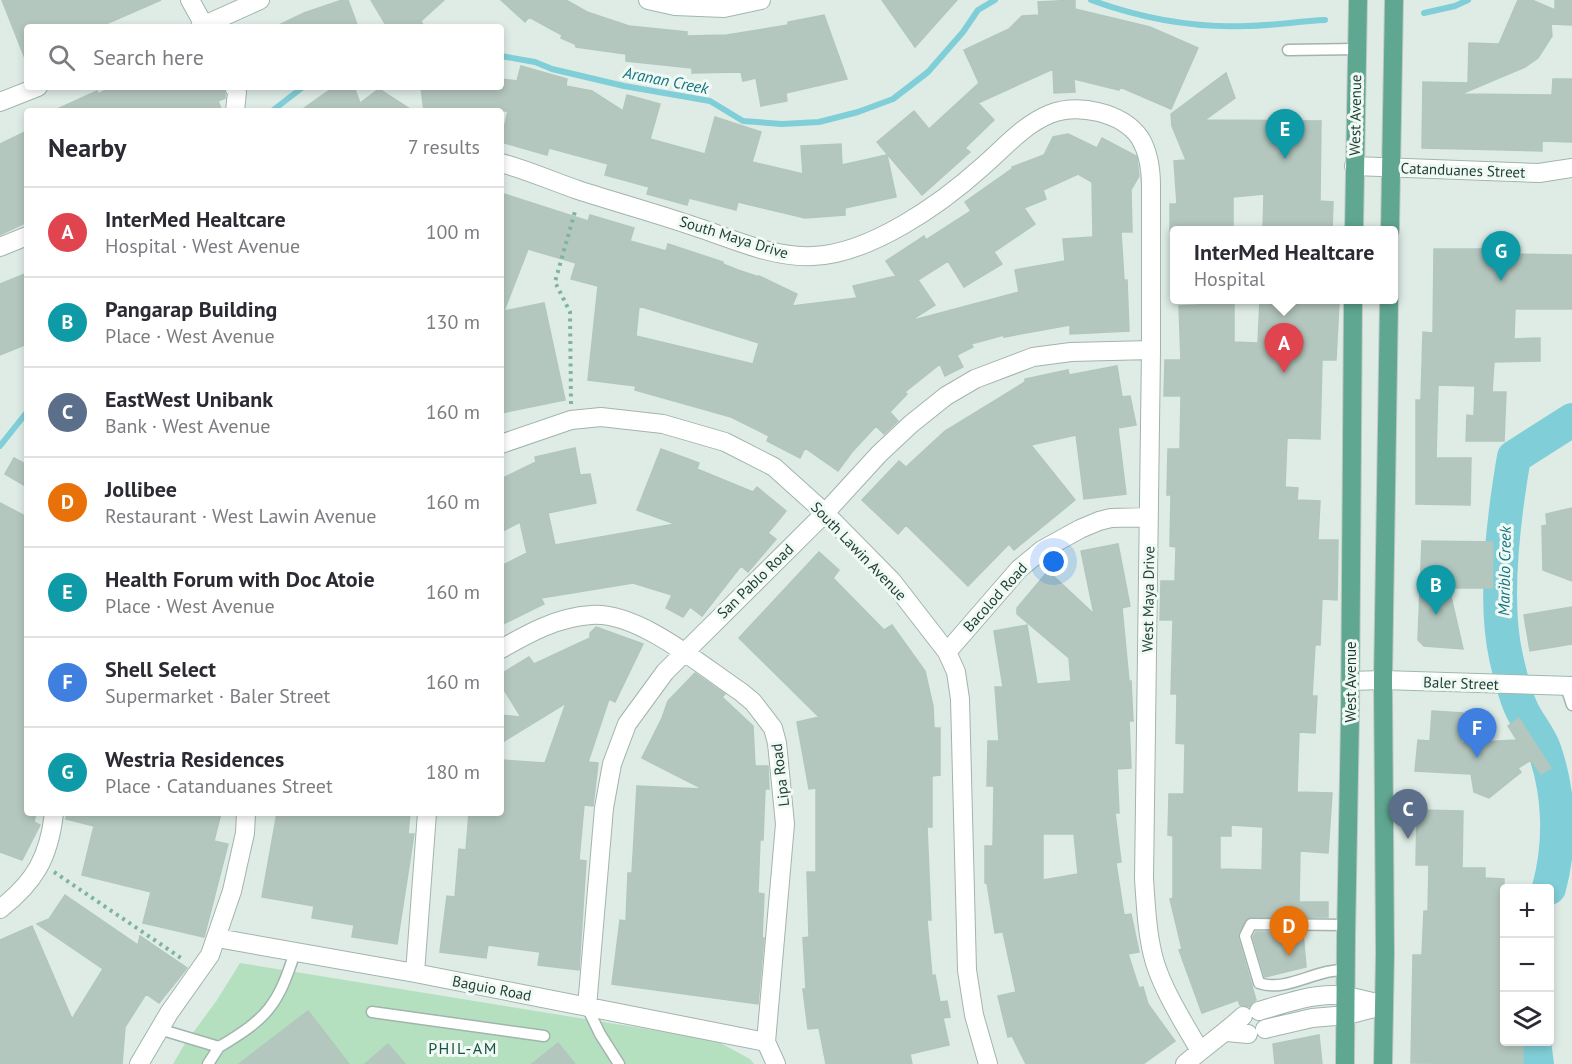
<!DOCTYPE html>
<html lang="en">
<head>
<meta charset="utf-8">
<style>
	:root { --surface:#fff; --page:#f2f2f3; --text:#2b2b33; --muted:#7c7c81; --line:#e1e1e2; --accent:#ea580c }
	body { margin:0; font-family:"PT Sans",sans-serif; background:var(--page); color:var(--text) }
	.controls { position:absolute; right:18px; bottom:18px; display:grid; overflow:hidden; border-radius:6px; box-shadow:0 3px 9px #0003 }
	.controls button { width:54px; height:54px; display:grid; place-items:center; padding:0; border:0; border-bottom:2px solid var(--line); background:var(--surface); color:var(--text); font:30px sans-serif }
	.you { position:absolute; left:1054px; top:562px; width:21px; height:21px; margin:-15px; border:4px solid #fff; border-radius:50%; background:#1a73e8; box-shadow:0 0 0 9px #1a73e833 }
	.badge { display:grid; place-items:center; width:39px; height:39px; border-radius:50%; background:var(--accent); color:#fff; font-size:20px; font-weight:700 }
	.pin { position:absolute; translate:-50% -50px; filter:drop-shadow(0 2px 3px #0008) }
	.pin::after { content:''; position:absolute; top:32px; width:21px; height:18px; background:inherit; clip-path:polygon(0 0,100% 0,50% 100%) }
	.popup { position:absolute; left:1170px; top:226px; width:228px; height:78px; box-sizing:border-box; display:grid; place-content:center; border-radius:6px; background:var(--surface); filter:drop-shadow(0 2px 4px #0005); font-size:20px; white-space:nowrap; color:var(--muted) }
	.popup b { font-size:22px; color:var(--text) }
	.popup::after { content:''; position:absolute; left:50%; top:100%; margin-left:-12px; border:12px solid transparent; border-top-color:var(--surface) }
	.list { margin:0; padding:0; list-style:none }
	h2 { display:flex; justify-content:space-between; align-items:center; height:78px; margin:0; padding:0 24px; font-size:26px }
	h2 small { font-size:20px; font-weight:400; color:var(--muted) }
	.list li { display:grid; grid-template-columns:39px 1fr auto; gap:18px; align-items:center; box-sizing:border-box; height:90px; padding:0 24px; border-top:2px solid var(--line) }
	.list b { display:block; font-size:22px; white-space:nowrap }
	.list p { margin:0; font-size:20px; white-space:nowrap; color:var(--muted) }
	.list em { font-size:20px; font-style:normal; color:var(--muted) }
	.icon { flex:none; width:33px; height:33px; fill:none; stroke:currentColor; stroke-width:2; stroke-linecap:round; stroke-linejoin:round }
	.map { position:relative; flex:none; width:1572px; height:1064px; overflow:hidden }
	.search { position:absolute; background:var(--surface); box-shadow:0 3px 9px #0003; left:24px; top:24px; width:480px; height:66px; display:flex; align-items:center; gap:15px; box-sizing:border-box; padding:0 21px; border-radius:6px; color:var(--muted); font-size:22px }
	.panel { position:absolute; background:var(--surface); box-shadow:0 3px 9px #0003; left:24px; top:108px; width:480px; height:708px; border-radius:6px }
	.map>svg:first-child { display:block }
</style>
</head>
<body>
<div class="map">
<svg width="1572" height="1064" viewBox="0 0 1572 1064">
	<rect width="100%" height="100%" fill="#dfece6"/>
	<path fill="#b5e0bf" d="M240,963L715,1040L750,1059L754,1064H173L184,1045L217,1000Z"/>
	<g fill="none" stroke-linecap="round" stroke-linejoin="round">
		<path stroke="#80cfd8" stroke-width="6" d="M1091,0C1140,18 1194,28 1246,26C1272,26 1299,21 1325,20
			M1424,13L1455,6L1468,0
			M501,56L535,62L552,69L624,86L710,101L743,121L782,124L819,122L858,112L893,99L928,72L963,32L978,10L995,0
			M272,111L303,87
			M0,446L27,412"/>
		<path stroke="#80cfd8" stroke-width="34" d="M1549,888C1561,843 1560,794 1544,749C1539,735 1528,723 1522,710C1514,694 1510,674 1506,657C1493,599 1504,515 1514,457L1572,420
			M1534,1042L1537,1064"/>
	</g>
	<path fill="#b4c7bf" stroke="#b1c7bd" stroke-width="1.5" fill-rule="evenodd" d="M2,0H161L99,27H27L26,61Z
		M342,0H348L358,27H275L304,13Z
		M371,0H444L421,21L424,27H387Z
		M501,0H566L587,12L629,26L687,32V36L727,35L788,25V22L824,15L847,79L786,93L787,101L761,106L756,78L743,81L741,72L692,73V68L626,61V54L576,47L575,44L561,38L562,35L529,17L525,22Z
		M882,0H957L915,47Z
		M1075,0V9L1150,27L1198,48L1171,109L1120,87L1119,90L1074,79L1075,92L1054,93L1053,69L978,103L994,120L965,148L970,152L922,195L877,142L914,111L929,129L979,83L964,50L1009,29L1022,16L1039,15L1038,2Z
		M1518,0H1532L1555,10V0H1572V25L1551,24L1552,36L1538,58L1525,67L1461,94L1552,95L1553,79H1572V142L1542,141V151L1422,148L1423,82L1468,83L1469,43L1499,44Z
		M521,66L567,79L566,86L592,91L623,111L627,95L660,104L650,139L705,154L715,117L761,132L752,162L803,174L801,146L841,144L842,165L887,155L896,197L845,208V215L805,218L738,202L736,210L689,198L687,205L647,194L649,187L605,175L608,164L549,148L547,155L501,142L508,111H424L421,87H501V79L517,81Z
		M1226,73L1235,98L1205,120L1321,121L1320,201L1333,202L1332,231H1263L1264,194L1233,197V231H1170V204H1177L1174,161L1186,160L1172,126L1171,114Z
		M112,87H223L225,95V98L218,101L222,111H53L97,91L98,94Z
		M334,87H354L360,103L379,89L413,111H300Z
		M27,131V222L0,235V144Z
		M1068,134L1097,148L1102,138L1136,156L1137,159L1139,176L1131,190L1132,232H1121L1124,280H1127L1129,331L1070,334V325L1004,337V335L971,344L973,347L957,355L963,367L945,376L940,364L905,392L907,394L890,412L898,421L884,434L876,426L852,452L838,471L805,448L800,458L767,441L769,436L731,417L635,390L636,386L588,380L598,286L571,279L576,263L528,249L504,311L544,303L565,400L501,413V193L588,221L590,215L634,228L630,241L666,251L668,244L723,262V264L738,270L759,277V276L797,294L792,306L857,298L853,286L896,276L886,261L924,236L926,240L971,211L965,202L1013,168L1012,167L1044,155L1053,137ZM1078,174L1092,182L1093,237L1063,239L1065,261L1015,270L1019,292L910,321L935,305L918,280L948,261L964,287L1002,264L994,252L1035,224L1024,208L1046,199L1043,190ZM639,306L759,343L753,364L636,336Z
		M1434,249H1516L1515,254L1572,255V309H1515L1514,339L1540,338V361L1494,362L1492,392H1506L1504,441H1466L1467,415L1474,416L1475,386L1438,385L1436,458H1471L1470,505L1416,504V400H1421L1423,332L1433,333Z
		M27,273V344L0,355V284Z
		M1260,300L1339,302L1336,360H1322L1320,439L1287,438L1285,487L1298,488L1297,500L1320,501L1318,540H1338L1337,600L1322,599L1320,645H1315L1312,696H1317L1315,733L1299,732L1297,792L1332,793L1328,853L1300,851L1299,902H1328V917L1247,918L1238,933V938L1256,1000L1249,1007L1240,1005L1238,1000L1202,1013L1179,950L1182,949L1170,899L1173,898V836L1168,835L1169,794H1184L1185,744L1176,743L1177,694H1171L1173,620H1160L1161,581H1175L1176,547L1170,546L1171,495H1167L1168,449H1180L1181,396H1164L1165,360H1181L1179,306L1234,303V342L1258,343ZM1231,825L1263,827L1262,870L1220,869V836H1231Z
		M1117,366L1122,397L1130,396L1136,425L1118,428L1126,494L1084,499L1076,435L1031,445L1075,500L1014,550L1009,544L968,586L906,525L898,534L862,500L899,461L906,467L945,431L1025,382V379L1068,370L1069,375Z
		M575,448L580,475L590,474L596,503L548,513L555,545L675,524L637,510L661,449L699,463L697,469L753,492L757,487L786,511L768,533L776,539L748,572L741,566L702,616L690,607L683,617L666,608L672,595L633,583L541,598L544,604L501,625V566L527,553L520,522L501,532V479L536,462L535,457Z
		M14,458L27,465V487L5,474Z
		M0,503L27,517V813H36L34,822L40,825L22,860L0,852Z
		M1572,508V581L1543,570L1542,526L1547,525L1546,514Z
		M1422,541L1493,542L1492,588H1449L1463,649L1424,646L1418,640Z
		M1118,544L1130,606L1122,608L1129,681H1131L1133,721H1129L1131,768L1117,769L1119,813H1115L1121,862L1116,863L1124,915L1131,914L1139,952L1128,954L1139,988L1143,987L1148,1004L1175,1041L1143,1064H1026L1012,1036L1008,1037L998,996L1016,992L1003,932L995,933L987,883H985V846H993L994,786H987L988,741H999L995,687H1003L994,631L1027,625L1037,684L1071,681L1069,658L1017,614V608L1048,571L1094,614L1081,551ZM1043,834H1074L1078,874L1043,880Z
		M819,552L839,570L833,578L884,630L892,625L925,671L933,706L934,728H940V775L932,776V827H927L931,920H927L932,976L935,975L940,1002L947,1001L950,1017L943,1018L949,1045L910,1054L912,1064H826L819,1028L808,1029L803,989H806L803,938L809,937L807,872H816V788L809,789L797,722L819,717L739,638Z
		M1572,607V644L1530,651L1524,615Z
		M596,627L643,644L615,702L609,699L588,762L598,763L593,806L584,805L579,860L586,861L579,970L538,965L540,952L488,945L486,958L440,952L447,896L455,897L459,849L466,850L469,813H501V760L545,763L566,703L501,743V715L521,717L501,685V674L529,657L534,664L590,638V633Z
		M695,673L725,694L722,697L753,726L755,766H768L769,789H765L763,840H760L758,893L764,894L762,938H764L758,1004L612,984L620,920L626,921L628,873H632L637,786L703,789L642,758L662,718L668,701Z
		M1432,711L1463,713L1461,743L1517,740L1508,726L1519,718L1551,768L1541,774L1531,760L1518,768L1521,772L1489,798L1474,792L1471,774L1415,771L1418,740L1430,741Z
		M1417,810L1463,811L1462,868H1485V878L1504,879V1041H1523V1064L1411,1063L1413,955H1422L1424,911H1428L1429,865H1416Z
		M67,813H221L214,841L228,844L204,937L143,923L151,892L82,875L94,826L66,819Z
		M277,813H410L408,834H414L397,944L352,937L354,925L312,918L314,906L262,897Z
		M65,895L138,945L140,936L187,968L159,1003L146,994L125,1027L122,1064H0V940L32,926L72,1019L103,969L37,924L49,919Z
		M1256,932H1303L1306,967L1265,977L1253,937Z
		M308,1011L349,1064H239L274,1037Z
		M1319,1035L1322,1064H1275L1273,1044Z
		M558,1043L575,1064H532Z
		M388,1044L405,1064H365Z"/>
	<g fill="none" stroke-linecap="round" stroke-linejoin="round">
		<defs>
			<path id="lane" d="M1288,50L1357,49
				M1566,687L1572,705
				M1347,925L1251,924L1245,936L1259,983C1286,993 1317,968 1347,970
				M587,1007L600,1034L619,1064
				M372,1012L544,1036
				M159,1029L219,1047C268,1018 278,1005 295,952
				M208,1064L219,1047"/>
			<path id="street" d="M190,0L205,27
				M200,27L260,0
				M234,87L237,92L235,111
				M0,102L38,87
				M501,163C527,170 552,181 578,190C618,203 659,214 699,228C735,240 774,258 813,256C870,254 941,204 982,167C1004,148 1023,125 1050,114C1078,103 1122,112 1140,138C1149,153 1151,170 1151,186V350L1144,879C1146,907 1147,936 1155,963C1165,994 1184,1023 1200,1051
				M1354,166L1539,173L1572,168
				M0,247L27,236
				M501,444L571,420L601,417L663,424L725,442L774,467L825,513L892,581L947,652L956,672L960,699L967,970L974,1015L988,1064
				M501,649C529,633 558,617 591,615C638,611 702,666 741,692L753,702L773,728L777,743L785,824L766,1042L776,1064
				M947,652L1019,569L1042,550L1080,529L1099,521L1111,518L1149,517
				M0,909C35,882 49,857 54,813
				M217,938L415,973L766,1042
				M415,973L427,813
				M587,1007L604,808L612,764L627,724L665,672L825,513L879,454L911,424L946,396L975,379L1033,357L1071,352L1151,350
				M1259,1011C1283,1004 1308,995 1333,995C1350,995 1367,1001 1384,1005
				M1265,1029L1312,1018L1347,1015L1382,1006
				M1227,1032L1248,1034
				M139,1064L169,1013L210,955L232,891L245,833L246,813
				M1185,1064C1204,1047 1225,1033 1243,1016"/>
			<path id="secondary" d="M648,0L675,6L724,8L761,0
				M1350,681L1383,680L1572,686"/>
			<path id="primary" d="M1354,230L1358,0
				M1390,230L1394,0
				M1345,1064L1346,938L1350,717L1353,300
				M1383,1064L1385,953L1383,680L1389,300"/>
		</defs>
		<use href="#lane" stroke="#a1b4ad" stroke-width="13"/>
		<use href="#street" stroke="#a1b4ad" stroke-width="20"/>
		<use href="#secondary" stroke="#9cb9ae" stroke-width="20"/>
		<use href="#primary" stroke="#c0c9c6" stroke-width="20"/>
		<path stroke="#7cb49f" stroke-width="4" stroke-dasharray="3 4.5" stroke-linecap="butt" d="M571,404L570,312L555,282L576,208
			M54,872L184,960"/>
		<use href="#lane" stroke="#fff" stroke-width="10"/>
		<use href="#street" stroke="#fff" stroke-width="18"/>
		<use href="#secondary" stroke="#fff" stroke-width="18"/>
		<use href="#primary" stroke="#5fa791" stroke-width="18"/>
	</g>
	<g text-anchor="middle" dominant-baseline="central" stroke-width="6" stroke-linejoin="round" paint-order="stroke">
		<g font-size="15" fill="#1e3e34" stroke="#f0f9f4">
			<text transform="translate(1355 115) rotate(-89)">West Avenue</text>
			<text transform="translate(1463 170) rotate(2)">Catanduanes Street</text>
			<text transform="translate(734 237) rotate(17)">South Maya Drive</text>
			<text transform="translate(859 551) rotate(46)">South Lawin Avenue</text>
			<text transform="translate(755 581) rotate(-44)">San Pablo Road</text>
			<text transform="translate(995 597) rotate(-48)">Bacolod Road</text>
			<text transform="translate(1148 599) rotate(-89)">West Maya Drive</text>
			<text transform="translate(1350 682) rotate(-90)">West Avenue</text>
			<text transform="translate(1461 683) rotate(2)">Baler Street</text>
			<text transform="translate(780 775) rotate(-97)">Lipa Road</text>
			<text transform="translate(492 988) rotate(11)">Baguio Road</text>
		</g>
		<g font-size="16" font-style="italic" fill="#127481" stroke="#f0f9f4">
			<text transform="translate(666 80) rotate(11)">Aranan Creek</text>
			<text transform="translate(1504 571) rotate(-89)">Mariblo Creek</text>
		</g>
		<g font-size="16" letter-spacing="1.5" fill="#185341" stroke="#f0f9f4">
			<text x="463" y="1048">PHIL-AM</text>
		</g>
	</g>
</svg>
<div class="controls">
<button>+</button>
<button>−</button>
<button><svg class="icon" aria-label="layers" viewBox="0 0 24 24"><path d="M12 4l9 5-9 5-9-5zM3 14l9 5 9-5"/></svg></button>
</div>
<div class="you"></div>
<div class="pin badge" style="left:1284px;top:373px;background:#e0444e">A</div>
<div class="popup"><b>InterMed Healtcare</b>Hospital</div>
<div class="pin badge" style="left:1436px;top:615px;background:#0f9aa8">B</div>
<div class="pin badge" style="left:1408px;top:839px;background:#5c6f8a">C</div>
<div class="pin badge" style="left:1289px;top:956px;background:#e8710a">D</div>
<div class="pin badge" style="left:1285px;top:159px;background:#0f9aa8">E</div>
<div class="pin badge" style="left:1477px;top:758px;background:#3f7fe0">F</div>
<div class="pin badge" style="left:1501px;top:281px;background:#0f9aa8">G</div>
<div class="search"><svg class="icon" aria-label="search" viewBox="0 0 24 24"><circle cx="10" cy="10" r="6"/><path d="M15 15l6 6"/></svg>Search here</div>
<section class="panel">
<h2>Nearby<small>7 results</small></h2>
<ul class="list">
<li><span class="badge" style="background:#e0444e">A</span><div><b>InterMed Healtcare</b><p>Hospital · West Avenue</p></div><em>100 m</em></li>
<li><span class="badge" style="background:#0f9aa8">B</span><div><b>Pangarap Building</b><p>Place · West Avenue</p></div><em>130 m</em></li>
<li><span class="badge" style="background:#5c6f8a">C</span><div><b>EastWest Unibank</b><p>Bank · West Avenue</p></div><em>160 m</em></li>
<li><span class="badge" style="background:#e8710a">D</span><div><b>Jollibee</b><p>Restaurant · West Lawin Avenue</p></div><em>160 m</em></li>
<li><span class="badge" style="background:#0f9aa8">E</span><div><b>Health Forum with Doc Atoie</b><p>Place · West Avenue</p></div><em>160 m</em></li>
<li><span class="badge" style="background:#3f7fe0">F</span><div><b>Shell Select</b><p>Supermarket · Baler Street</p></div><em>160 m</em></li>
<li><span class="badge" style="background:#0f9aa8">G</span><div><b>Westria Residences</b><p>Place · Catanduanes Street</p></div><em>180 m</em></li>
</ul>
</section>
</div>
</body>
</html>
